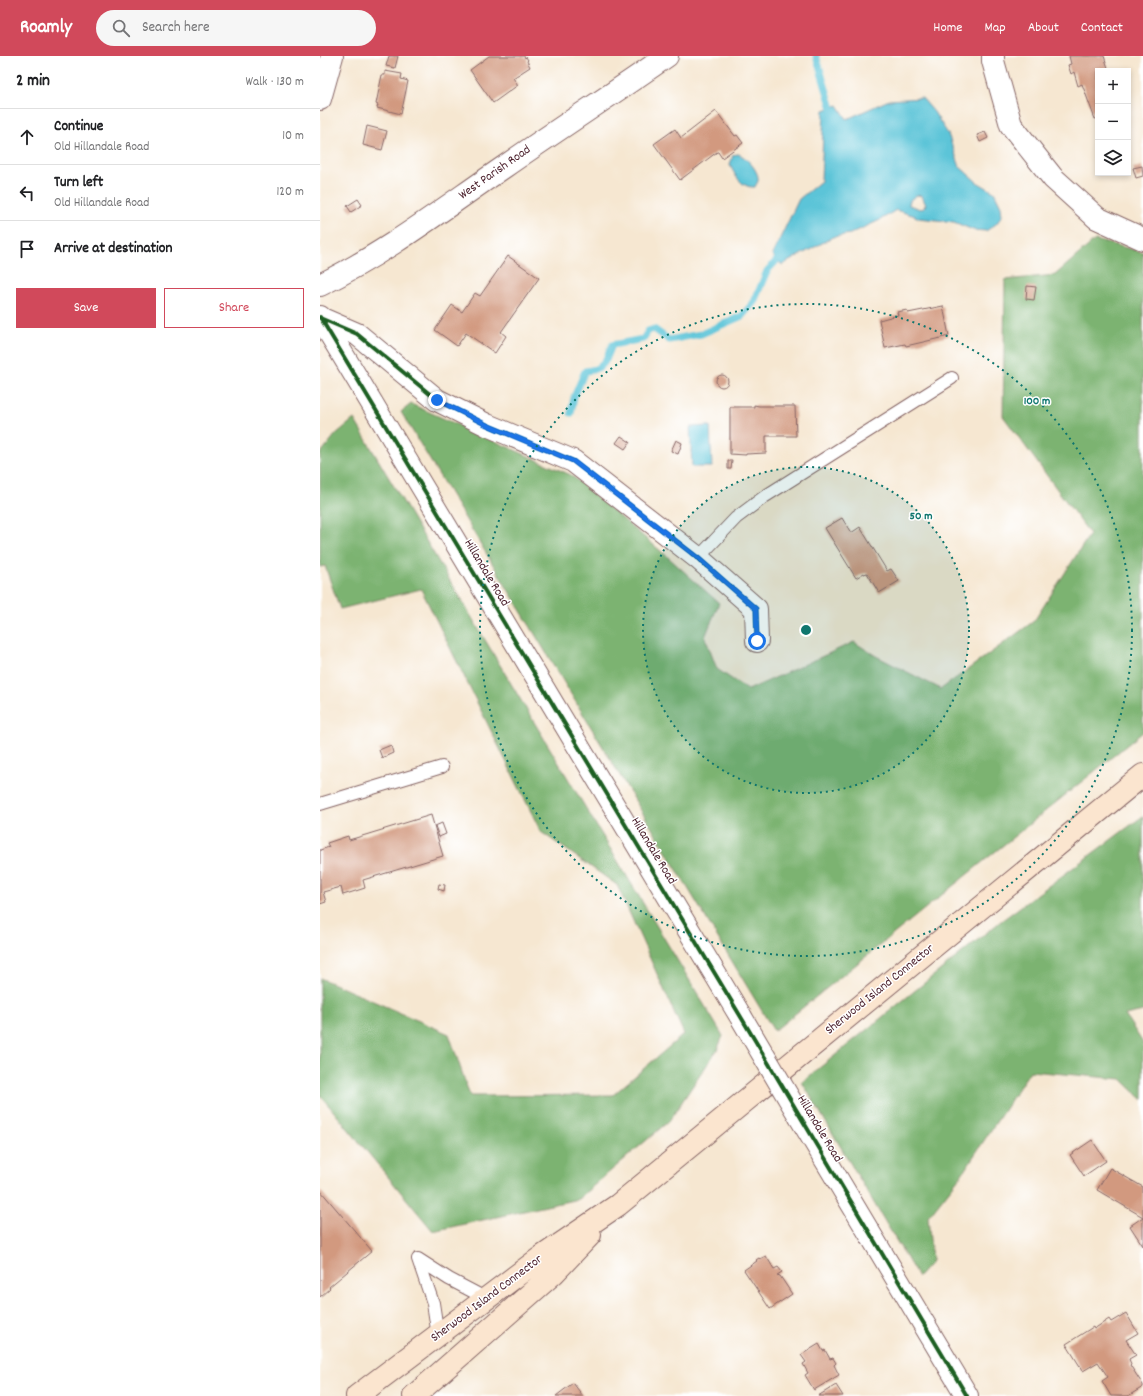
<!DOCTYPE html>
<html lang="en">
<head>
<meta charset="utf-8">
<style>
	:root { --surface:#fff; --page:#f6f6f6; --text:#202124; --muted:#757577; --line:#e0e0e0; --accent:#d1495b }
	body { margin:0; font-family:Dekko,sans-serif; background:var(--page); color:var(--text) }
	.controls { position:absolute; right:12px; top:12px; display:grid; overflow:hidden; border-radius:0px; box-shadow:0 2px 6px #0003 }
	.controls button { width:36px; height:36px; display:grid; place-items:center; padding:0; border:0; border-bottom:1px solid var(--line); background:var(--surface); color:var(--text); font:20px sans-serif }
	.stop { position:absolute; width:12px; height:12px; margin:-9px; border:3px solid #1a73e8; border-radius:50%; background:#fff }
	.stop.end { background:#1a73e8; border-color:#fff; box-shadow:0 1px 4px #0008 }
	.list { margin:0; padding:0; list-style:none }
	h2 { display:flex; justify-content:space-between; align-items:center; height:52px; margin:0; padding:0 16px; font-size:17px }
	h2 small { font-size:13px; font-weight:400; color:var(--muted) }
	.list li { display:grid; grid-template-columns:26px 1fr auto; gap:12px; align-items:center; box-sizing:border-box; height:56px; padding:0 16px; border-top:1px solid var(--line) }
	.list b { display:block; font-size:15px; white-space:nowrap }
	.list p { margin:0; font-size:13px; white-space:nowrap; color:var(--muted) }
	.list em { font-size:13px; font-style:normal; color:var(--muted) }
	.actions { display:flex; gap:8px; padding:12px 16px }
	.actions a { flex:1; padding:9px 0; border:1px solid var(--accent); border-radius:0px; text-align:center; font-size:14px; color:var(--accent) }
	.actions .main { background:var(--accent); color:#fff }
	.icon { flex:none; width:22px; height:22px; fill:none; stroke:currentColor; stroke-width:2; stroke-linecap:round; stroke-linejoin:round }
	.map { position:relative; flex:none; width:823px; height:1340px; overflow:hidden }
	header { display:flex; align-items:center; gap:24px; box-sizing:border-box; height:56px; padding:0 20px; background:var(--accent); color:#fff }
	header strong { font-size:19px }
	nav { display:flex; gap:22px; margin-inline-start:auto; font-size:14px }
	.search { width:280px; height:36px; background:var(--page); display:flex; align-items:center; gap:10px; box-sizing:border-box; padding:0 14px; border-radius:22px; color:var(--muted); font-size:15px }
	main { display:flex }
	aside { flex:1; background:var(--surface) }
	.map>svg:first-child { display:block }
</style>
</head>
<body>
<header>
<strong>Roamly</strong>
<div class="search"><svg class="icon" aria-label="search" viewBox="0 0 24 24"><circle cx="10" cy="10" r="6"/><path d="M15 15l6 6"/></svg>Search here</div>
<nav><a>Home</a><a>Map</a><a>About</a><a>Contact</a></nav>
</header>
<main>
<aside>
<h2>2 min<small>Walk · 130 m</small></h2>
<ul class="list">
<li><svg class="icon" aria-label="ahead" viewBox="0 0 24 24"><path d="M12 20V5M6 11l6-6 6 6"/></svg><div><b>Continue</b><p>Old Hillandale Road</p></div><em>10 m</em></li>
<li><svg class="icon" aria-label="left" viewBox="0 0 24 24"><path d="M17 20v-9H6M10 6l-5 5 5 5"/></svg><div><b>Turn left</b><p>Old Hillandale Road</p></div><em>120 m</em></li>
<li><svg class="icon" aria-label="arrive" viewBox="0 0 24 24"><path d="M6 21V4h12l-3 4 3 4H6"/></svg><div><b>Arrive at destination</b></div></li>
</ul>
<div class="actions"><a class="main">Save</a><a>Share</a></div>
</aside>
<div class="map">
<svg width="823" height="1340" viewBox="0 0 823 1340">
	<rect width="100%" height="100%" fill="#fff"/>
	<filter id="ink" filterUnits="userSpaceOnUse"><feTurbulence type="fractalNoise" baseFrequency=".025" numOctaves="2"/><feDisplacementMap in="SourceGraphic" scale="8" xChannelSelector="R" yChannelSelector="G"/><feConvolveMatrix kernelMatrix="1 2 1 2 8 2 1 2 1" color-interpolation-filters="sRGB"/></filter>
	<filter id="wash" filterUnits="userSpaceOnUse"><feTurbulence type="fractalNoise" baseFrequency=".012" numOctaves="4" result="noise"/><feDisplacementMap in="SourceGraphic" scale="16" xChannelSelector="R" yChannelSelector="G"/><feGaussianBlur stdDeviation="0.9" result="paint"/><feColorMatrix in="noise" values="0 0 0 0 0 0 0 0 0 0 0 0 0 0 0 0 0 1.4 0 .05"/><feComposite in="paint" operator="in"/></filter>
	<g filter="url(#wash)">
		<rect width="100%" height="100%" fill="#f6e7d1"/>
		<path fill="#7cb371" stroke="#63694e" d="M775,184L823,196V676L454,975L81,356L91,348L251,419L349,502L399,547L385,581L397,613L428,634L534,586L556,600L621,633L714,565L770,478L683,360L685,224L735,219Z
			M34,363L193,631L403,980L397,994L349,1065L258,1143L113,1175L0,1039V922L129,978L150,1040L293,1039L364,978L297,829L221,776L101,533L20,553L5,510L0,511V398L16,378Z
			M823,760V955L805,959L823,987V1044L801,1023L710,1015L642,1118L608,1161L612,1205L598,1221L482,1026L681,865Z"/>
		<path fill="#5bc4d8" stroke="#527282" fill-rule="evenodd" d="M602,42L614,56L628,78L640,111L657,126L674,136L681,150L682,160L676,168L666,175L653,174L634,166L599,162C593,158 583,157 576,154L560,164L530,178L513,181L462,209L452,199L479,143L501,125L504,54L518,49L527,63L569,44ZM597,139L602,140L606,149L604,150L605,152L600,153L589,149V147L591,143Z
			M418,98C426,100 440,116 438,125C438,126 435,130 435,131C421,132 415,119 410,109L413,99Z
			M390,370L392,411H372L370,371Z"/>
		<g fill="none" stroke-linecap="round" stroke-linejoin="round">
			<path stroke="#5bc4d8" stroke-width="7" d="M496,0L514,59
				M251,357L254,341L265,315C285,313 285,306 292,289L323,283L328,275L334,273L349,284L381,278L422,260L434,246L447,215L457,204L462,196"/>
		</g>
		<g id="blocks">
			<path fill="#d2997f" d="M69,0H78L75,12L66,10Z
				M169,0H204L205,2L206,1L208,4L207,5L210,11L193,22L198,29L173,47L150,14Z
				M749,0H784L789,15H778V62L775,63L762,28L758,30L754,16L751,18L748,9L751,8Z
				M65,15L82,18L81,23L88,25L81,58L57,52L58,49L56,48L62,19H65Z
				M396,55L415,80L417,79L423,87L402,102L398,96H397L360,124L334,88L355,73L361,82Z
				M47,70L67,75L62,94L43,89Z
				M665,76L668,82L660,86L657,79Z
				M822,110L823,120L816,122L813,112Z
				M38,143L42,149L31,156L27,150Z
				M188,200L219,222L181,276L186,280L175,297L146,277L137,290L115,274L132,249L142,256L155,237L160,240Z
				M707,230L716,231L714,244L706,243Z
				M623,250L629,280L586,290L585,288L565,292L559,264L578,259L577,256L587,254L588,257Z
				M396 325a6 6 0 1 1 12 0a6 6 0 1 1-12 0Z
				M434,349L439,350H475L476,380H446V397L426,398V399L410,398V351H434Z
				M301,380L310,386L305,393L296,387Z
				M356,384L362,387L358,398L351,395Z
				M408,405H412L411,413H408Z
				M522,462L531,477L540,471L567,515L571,513L579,525L559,537L547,517L544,518V517L536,522L505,472Z
				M71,689L73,697L62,702L59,694Z
				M111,759L123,800L43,824L45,832L23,839L21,831L3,836L6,846L0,848V794L9,791L7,787L28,780L29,784Z
				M122,767L126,778L119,781L115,770Z
				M119,828L125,829L124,835L118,833Z
				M772,1084L786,1105L764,1120L750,1099Z
				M790,1112L823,1131V1161L777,1134Z
				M0,1134L52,1195L9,1231L10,1232L0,1241Z
				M823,1161V1190L810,1170Z
				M446,1200L454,1213L458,1211L462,1216L457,1219L460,1220L472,1238L450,1253L424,1214L437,1205L436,1204L439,1202L440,1203Z
				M806,1257L818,1277L806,1284L816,1299L809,1303L811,1308L810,1309L823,1329V1331L808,1340H791L782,1325L788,1321L778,1306L763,1315L746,1288L773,1271L774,1273L789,1263L791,1266Z
				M499,1288L503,1295L505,1294L510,1303L513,1302L516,1307L514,1309L519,1319L494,1334L485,1319L488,1317L483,1308L486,1306L481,1299Z
				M253,1327L263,1340H236Z
				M516,1329L523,1340H498Z"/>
		</g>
	</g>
	<g filter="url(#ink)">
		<use href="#blocks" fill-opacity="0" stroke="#866565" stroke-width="1"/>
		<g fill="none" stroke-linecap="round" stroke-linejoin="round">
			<defs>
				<path id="service" d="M378,502L416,462L444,441L632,322
					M0,748L122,711
					M118,1280L113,1247L98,1203L129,1223L167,1243"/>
				<path id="minor" d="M673,0V5L691,69L733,122L777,162L823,183
					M0,43L12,0
					M0,229C66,197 124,152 184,111C238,73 293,38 347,0
					M0,261L421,961
					M0,262L37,278L117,344L167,369L253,405L378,502L436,553L437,585
					M480,1061L647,1340"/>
				<path id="secondary" d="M37,1340L220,1202L298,1149L823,719
					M94,1340L234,1217L270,1179"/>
			</defs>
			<use href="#service" stroke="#866565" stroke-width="14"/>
			<use href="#minor" stroke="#866565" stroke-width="24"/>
			<use href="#secondary" stroke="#866565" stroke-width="24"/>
			<use href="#service" stroke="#fff" stroke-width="12"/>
			<use href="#minor" stroke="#fff" stroke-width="22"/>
			<use href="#secondary" stroke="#fbe5cf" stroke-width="22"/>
			<defs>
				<path id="minor-bridge" d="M421,961L480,1061"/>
			</defs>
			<use href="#minor-bridge" stroke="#866565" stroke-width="24" stroke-linecap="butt"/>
			<use href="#minor-bridge" stroke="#fff" stroke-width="22"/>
			<defs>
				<path id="cycleway" d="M0,261L421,961L647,1340
					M0,262L37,278L117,344L167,369L253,405L378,502L436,553L437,585"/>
			</defs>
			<use href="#cycleway" stroke="#fff" stroke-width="6"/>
			<use href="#cycleway" stroke="#1b5e20" stroke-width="4"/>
		</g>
	</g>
	<g fill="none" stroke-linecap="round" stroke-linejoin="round" filter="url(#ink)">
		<path stroke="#1a73e8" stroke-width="5" d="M117,344L167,369L253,405L378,502L436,553L437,585"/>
	</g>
	<circle cx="486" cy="574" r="163" fill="#0f766e" fill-opacity=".12"/>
	<g fill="none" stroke="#0f766e" stroke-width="2" stroke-dasharray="2 4">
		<circle cx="486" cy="574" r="163"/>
		<circle cx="486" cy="574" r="326"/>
	</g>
	<g text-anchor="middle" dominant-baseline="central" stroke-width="3" stroke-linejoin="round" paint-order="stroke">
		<g font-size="13" fill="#4a1f2b" stroke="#fff">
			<text transform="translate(175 117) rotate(-35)">West Parish Road</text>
			<text transform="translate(166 517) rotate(59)">Hillandale Road</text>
			<text transform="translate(333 795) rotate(59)">Hillandale Road</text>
			<text transform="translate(560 934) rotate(-39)">Sherwood Island Connector</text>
			<text transform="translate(499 1073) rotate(59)">Hillandale Road</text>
			<text transform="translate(167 1243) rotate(-37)">Sherwood Island Connector</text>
		</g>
	</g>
	<circle cx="486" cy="574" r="6" fill="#0f766e" stroke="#fff" stroke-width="2"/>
	<g font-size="12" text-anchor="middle" font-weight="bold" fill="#0f766e" stroke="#fff" stroke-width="3" stroke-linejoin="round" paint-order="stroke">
		<text x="717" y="348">100 m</text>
		<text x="601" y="463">50 m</text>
	</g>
</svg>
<div class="controls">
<button>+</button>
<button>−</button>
<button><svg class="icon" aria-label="layers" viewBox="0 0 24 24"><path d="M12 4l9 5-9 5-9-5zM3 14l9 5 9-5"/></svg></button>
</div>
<div class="stop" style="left:437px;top:585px"></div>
<div class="stop end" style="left:117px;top:344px"></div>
</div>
</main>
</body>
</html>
